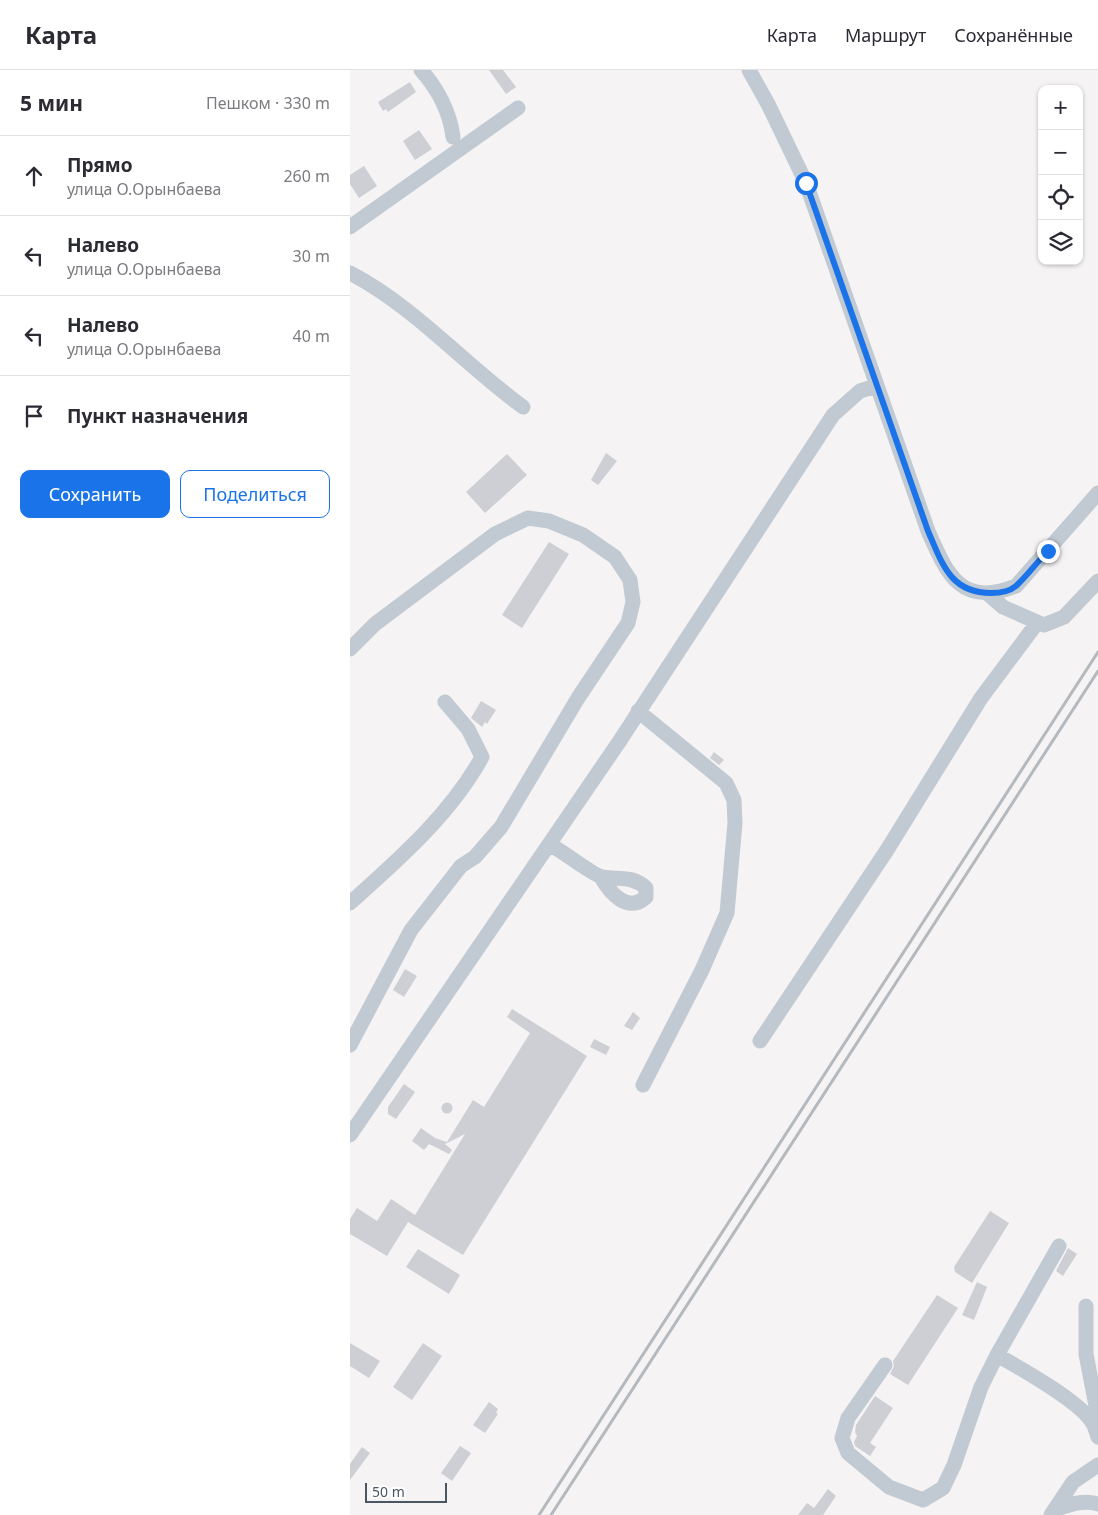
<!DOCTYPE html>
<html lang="ru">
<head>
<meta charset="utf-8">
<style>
	:root { --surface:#fff; --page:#f2f2f3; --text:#2b2b33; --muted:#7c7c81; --line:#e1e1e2; --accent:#1a73e8 }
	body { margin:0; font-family:"Noto Sans",sans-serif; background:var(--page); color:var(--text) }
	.controls { position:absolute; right:15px; top:15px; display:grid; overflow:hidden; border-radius:10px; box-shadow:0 1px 4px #0004 }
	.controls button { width:45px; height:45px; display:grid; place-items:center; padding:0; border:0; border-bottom:1px solid var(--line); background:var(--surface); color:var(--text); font:25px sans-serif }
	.scale { position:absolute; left:15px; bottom:12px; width:82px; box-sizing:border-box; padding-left:5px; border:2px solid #4a5661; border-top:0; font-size:14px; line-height:18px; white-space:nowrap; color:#4a5661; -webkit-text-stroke:4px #fff; paint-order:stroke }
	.stop { position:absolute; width:15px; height:15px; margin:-11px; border:4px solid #1a73e8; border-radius:50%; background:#fff }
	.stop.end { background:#1a73e8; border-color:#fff; box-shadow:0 1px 5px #0008 }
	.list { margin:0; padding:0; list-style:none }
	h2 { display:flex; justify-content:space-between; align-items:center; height:65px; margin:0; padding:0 20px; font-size:21px }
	h2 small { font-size:16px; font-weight:400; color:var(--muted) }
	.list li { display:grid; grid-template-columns:32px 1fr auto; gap:15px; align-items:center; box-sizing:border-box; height:80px; padding:0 20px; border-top:1px solid var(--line) }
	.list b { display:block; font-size:19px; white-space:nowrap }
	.list p { margin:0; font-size:16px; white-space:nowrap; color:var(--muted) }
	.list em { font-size:16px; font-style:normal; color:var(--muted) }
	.actions { display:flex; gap:10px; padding:15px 20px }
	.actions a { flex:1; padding:11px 0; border:1px solid var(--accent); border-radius:10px; text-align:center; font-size:18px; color:var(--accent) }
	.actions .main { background:var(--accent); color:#fff }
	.icon { flex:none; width:28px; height:28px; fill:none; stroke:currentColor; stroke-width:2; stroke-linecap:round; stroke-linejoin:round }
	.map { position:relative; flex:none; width:748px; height:1445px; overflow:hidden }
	header { display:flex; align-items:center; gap:30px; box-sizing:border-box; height:70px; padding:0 25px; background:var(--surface); border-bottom:1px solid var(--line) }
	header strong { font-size:24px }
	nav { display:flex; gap:28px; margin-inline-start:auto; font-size:18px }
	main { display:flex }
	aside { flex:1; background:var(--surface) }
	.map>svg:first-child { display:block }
</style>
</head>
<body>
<header>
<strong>Карта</strong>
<nav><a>Карта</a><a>Маршрут</a><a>Сохранённые</a></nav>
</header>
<main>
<aside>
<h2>5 мин<small>Пешком · 330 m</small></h2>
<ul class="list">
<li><svg class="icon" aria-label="ahead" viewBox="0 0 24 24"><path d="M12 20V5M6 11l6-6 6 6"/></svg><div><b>Прямо</b><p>улица О.Орынбаева</p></div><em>260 m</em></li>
<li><svg class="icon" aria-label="left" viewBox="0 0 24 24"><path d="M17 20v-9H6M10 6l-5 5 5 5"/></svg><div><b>Налево</b><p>улица О.Орынбаева</p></div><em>30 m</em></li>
<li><svg class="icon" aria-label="left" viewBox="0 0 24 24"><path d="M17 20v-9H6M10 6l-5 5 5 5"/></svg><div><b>Налево</b><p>улица О.Орынбаева</p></div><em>40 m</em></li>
<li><svg class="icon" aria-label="arrive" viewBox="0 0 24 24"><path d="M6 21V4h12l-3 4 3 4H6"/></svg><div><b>Пункт назначения</b></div></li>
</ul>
<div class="actions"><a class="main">Сохранить</a><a>Поделиться</a></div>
</aside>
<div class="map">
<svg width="748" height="1445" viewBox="0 0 748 1445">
	<rect width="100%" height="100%" fill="#f5f3f3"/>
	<path fill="#cdcfd5" d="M139,0H153L166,17L156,24Z
		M60,12L66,22L38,42L36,39L33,41L28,32Z
		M69,60L82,79L65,90L53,71Z
		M14,96L27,116L9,128L0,114V105Z
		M256,383L267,391L248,415L241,410Z
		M157,384L177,405L135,443L116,422Z
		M199,472L219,484L172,558L152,545Z
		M131,631L146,640L137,654L135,652L132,657L121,648Z
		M364,682L374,690L369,695L360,688Z
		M55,899L67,906L54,927L43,920Z
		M162,939L237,986L113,1185L58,1152L37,1186L0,1164V1149L7,1138L27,1151L41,1129L65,1145L115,1064L95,1074L102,1080L99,1084L79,1074L74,1080L62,1071L71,1058L85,1068L97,1072L123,1030L134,1037L180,963L157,947Z
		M283,942L290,948L282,960L274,956Z
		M244,969L260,977L256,985L240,977Z
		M54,1014L65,1022L46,1049L38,1044V1037Z
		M91.5 1038a5.5 5.5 0 1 1 11 0a5.5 5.5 0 1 1-11 0Z
		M640,1141L659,1153L622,1213L605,1202L604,1197Z
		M718,1178L727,1184L713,1206L706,1201Z
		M68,1179L110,1205L99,1224L56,1197Z
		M627,1212L637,1217L624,1250L612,1245Z
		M587,1225L608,1238L558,1315L540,1304L544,1296L543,1291Z
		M0,1273L30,1291L19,1308L0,1296Z
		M73,1273L92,1286L62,1330L43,1317Z
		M525,1326L543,1338L520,1373L526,1377L520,1386L505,1376L504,1372L507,1366L505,1362L506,1355Z
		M139,1332L148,1339L146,1343L148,1344L135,1363L123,1355Z
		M110,1376L121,1383L102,1411L91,1403Z
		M12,1377L20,1383L0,1410V1394Z
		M478,1419L486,1426L473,1445H448L457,1433L464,1438Z"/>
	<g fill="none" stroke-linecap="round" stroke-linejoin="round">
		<path stroke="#c1cad2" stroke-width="15" d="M71,0C87,18 100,42 103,67
			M399,0L418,34L456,113L578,461C597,504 611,538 666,516L748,423
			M0,157L168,38
			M0,203C65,237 114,294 173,337
			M637,523L653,537L694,555L714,547L748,511
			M0,579L25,554L145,464L178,448L199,451L233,465L265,487L280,510L283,532L278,553L228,628L151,757L125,787L111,796L61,860L0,975
			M288,641L376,713L384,730L385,753L377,843L352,900L293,1015
			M199,774C211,780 243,805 252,807C269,810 282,805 296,818V827C278,844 260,823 251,807
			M0,833C48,790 100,745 132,687L118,659L95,632
			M410,971L537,780L631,628L687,553
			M0,1065L269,672L483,345L510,321L526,316
			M736,1236V1284L748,1346
			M647,1285C670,1298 729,1331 742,1352C745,1356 746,1362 748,1367
			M535,1295L498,1348L492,1368L498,1383L539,1417L573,1430L593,1418L604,1395L631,1317L647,1285L709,1176
			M704,1440C718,1435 734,1429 748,1434
			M701,1445L723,1412L748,1395"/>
		<path stroke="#b5b8bd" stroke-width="3" d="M189,1445L748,582
			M201,1445L748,601"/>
	</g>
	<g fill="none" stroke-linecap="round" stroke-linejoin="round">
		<path stroke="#1a73e8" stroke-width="6" d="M456,113L578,461C592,493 600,523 641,523C649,523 660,521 666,516C677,506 687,492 698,481"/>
	</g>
</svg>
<div class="controls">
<button>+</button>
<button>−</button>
<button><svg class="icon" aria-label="locate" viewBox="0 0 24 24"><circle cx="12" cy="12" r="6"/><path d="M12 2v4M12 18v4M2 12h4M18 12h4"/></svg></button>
<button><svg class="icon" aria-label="layers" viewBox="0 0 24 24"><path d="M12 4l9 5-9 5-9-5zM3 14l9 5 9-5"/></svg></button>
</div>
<div class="scale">50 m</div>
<div class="stop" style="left:456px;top:113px"></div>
<div class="stop end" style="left:698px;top:481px"></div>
</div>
</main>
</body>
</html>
